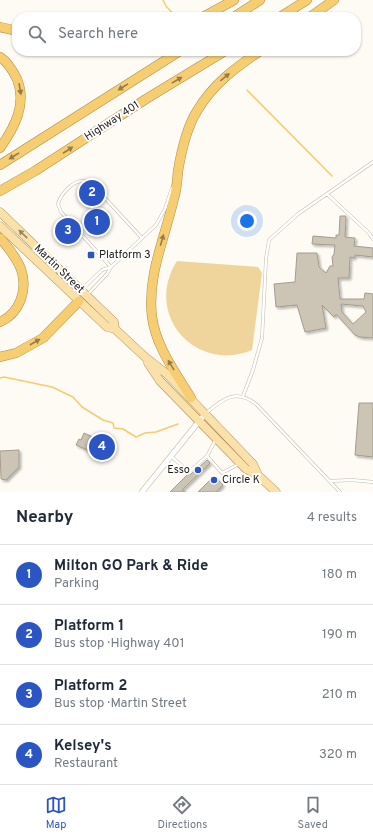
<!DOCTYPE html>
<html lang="en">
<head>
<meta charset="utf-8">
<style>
	:root { --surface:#fff; --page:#f6f6f7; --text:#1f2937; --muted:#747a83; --line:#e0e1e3; --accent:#2c55c4 }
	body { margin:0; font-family:Overpass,sans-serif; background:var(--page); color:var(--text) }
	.you { position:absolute; left:247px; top:221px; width:14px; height:14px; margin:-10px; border:3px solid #fff; border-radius:50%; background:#1a73e8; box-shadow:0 0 0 6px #1a73e833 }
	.badge { display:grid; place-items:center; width:26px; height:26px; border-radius:50%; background:var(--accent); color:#fff; font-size:13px; font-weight:700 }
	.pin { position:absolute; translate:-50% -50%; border:2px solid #fff; box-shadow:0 1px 4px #0006 }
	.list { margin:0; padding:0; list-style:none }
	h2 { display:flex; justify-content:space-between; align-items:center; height:52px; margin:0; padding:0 16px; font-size:17px }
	h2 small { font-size:13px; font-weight:400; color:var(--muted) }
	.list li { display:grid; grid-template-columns:26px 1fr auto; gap:12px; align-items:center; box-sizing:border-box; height:60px; padding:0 16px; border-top:1px solid var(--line) }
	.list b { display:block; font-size:15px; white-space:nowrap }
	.list p { margin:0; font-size:13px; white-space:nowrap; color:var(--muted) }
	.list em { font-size:13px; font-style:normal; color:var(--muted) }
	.icon { flex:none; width:22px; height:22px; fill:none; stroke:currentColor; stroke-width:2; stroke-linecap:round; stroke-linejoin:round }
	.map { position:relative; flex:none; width:373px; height:492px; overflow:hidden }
	.search { position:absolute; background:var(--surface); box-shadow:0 1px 3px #0004; left:12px; right:12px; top:12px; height:44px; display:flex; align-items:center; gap:10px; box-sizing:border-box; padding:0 14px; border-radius:16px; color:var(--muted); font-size:15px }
	.sheet { height:292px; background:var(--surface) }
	nav { display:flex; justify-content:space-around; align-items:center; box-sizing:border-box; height:56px; border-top:1px solid var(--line); background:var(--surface); font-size:11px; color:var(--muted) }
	nav a { display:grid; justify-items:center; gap:2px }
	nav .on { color:var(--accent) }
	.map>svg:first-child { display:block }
</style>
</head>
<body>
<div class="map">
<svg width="373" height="492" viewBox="0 0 373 492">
	<defs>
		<filter id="shadow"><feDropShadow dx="2" dy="2" stdDeviation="1" flood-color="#0004"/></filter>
	</defs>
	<rect width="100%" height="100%" fill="#fefbf4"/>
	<path fill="#efd49c" d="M177,261L258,267L262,273L252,350C195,374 143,314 177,261Z"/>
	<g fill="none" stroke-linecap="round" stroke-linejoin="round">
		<path stroke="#f7cb6b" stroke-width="1.5" d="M163,0L166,6L176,17
			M247,90L332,176
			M0,378L4,377L52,387L73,397L82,407L103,420L113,423L114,428L123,429L136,437L145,433L156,432L178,424"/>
	</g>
	<path fill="#ccc4b4" stroke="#a49c8d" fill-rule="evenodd" filter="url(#shadow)" d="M340,216H346L345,237L355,238L354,246L373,248V257L355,255L354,258L350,257L349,278H338L340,299H364L365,293L373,294V338L360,337L355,335L336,314L334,317L322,305L326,328L305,332L297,305L276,307L274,284L295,282L297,253H317L319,267L326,273L330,266H333L332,257L334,254L335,245L312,244L313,236L336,238V235H339ZM341,304L363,306L366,312L353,324L342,312Z
		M359,403H373V457L355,455Z
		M84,433L108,444L103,457L76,445L79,439L81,440Z
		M19,450V467L6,480L1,479L0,451Z
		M207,460L210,463L182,490L185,492H170L188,474H191Z
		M214,476L223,485L216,492H198Z"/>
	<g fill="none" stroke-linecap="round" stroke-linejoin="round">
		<defs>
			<path id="lane" d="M327,194L369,233L373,239
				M111,267L61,212L58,204C60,195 72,182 81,181C85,180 88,182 91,183L142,238
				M87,295L107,274L111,267L156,225L165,209L172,188
				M75,296L102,270L111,267
				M243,396L253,370L262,338L266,259L269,240L298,214L373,162
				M206,413C223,399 236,388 256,404L340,492
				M171,456L189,472L207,456L222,473L239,464
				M207,456L215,441
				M330,481L352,480L373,482"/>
			<path id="street" d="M142,492L205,414"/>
			<path id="primary" d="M0,212L114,322L115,329
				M0,226L107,327L115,329L145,357L167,374L253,464L258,475
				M148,363L160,381L246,469L258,475L276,492"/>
			<path id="highway" d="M203,17L234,0
				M234,17L260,0
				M280,17L307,0
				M310,17L334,0
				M0,27L17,31
				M0,57C8,62 13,71 17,79C27,104 15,127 0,148
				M0,165L180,51
				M0,191L35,171L146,99L225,51
				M0,238C8,247 16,257 21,269C28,290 20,313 0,322
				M0,357L16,353L43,338L79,301
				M191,398C176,373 156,347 152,317C147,275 165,238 174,198C177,189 177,180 178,171C181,153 187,127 197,111C213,84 235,68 260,51"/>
		</defs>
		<use href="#lane" stroke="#c2baab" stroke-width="3.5"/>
		<use href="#street" stroke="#c2baab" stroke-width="6"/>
		<use href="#primary" stroke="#ab8f51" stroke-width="9"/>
		<use href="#highway" stroke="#ab8f51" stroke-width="10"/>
		<use href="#lane" stroke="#fff" stroke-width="2.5"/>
		<use href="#street" stroke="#fff" stroke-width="5"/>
		<use href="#primary" stroke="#fae1aa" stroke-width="8"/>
		<use href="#highway" stroke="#f7cd71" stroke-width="9"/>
	</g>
	<defs><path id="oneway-solid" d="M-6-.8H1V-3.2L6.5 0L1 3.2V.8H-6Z"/></defs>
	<g fill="#957d48">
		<use href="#oneway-solid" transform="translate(225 77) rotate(-39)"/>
		<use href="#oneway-solid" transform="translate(177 80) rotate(-31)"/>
		<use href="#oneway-solid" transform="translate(123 87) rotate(148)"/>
		<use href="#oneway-solid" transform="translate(20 89) rotate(80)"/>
		<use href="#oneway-solid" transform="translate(68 150) rotate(-33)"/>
		<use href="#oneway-solid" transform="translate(14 156) rotate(148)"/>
		<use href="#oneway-solid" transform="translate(162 240) rotate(-74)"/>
		<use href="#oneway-solid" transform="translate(35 342) rotate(-30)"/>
		<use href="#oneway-solid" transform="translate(171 365) rotate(-121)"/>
	</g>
	<use fill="#978867" href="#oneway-solid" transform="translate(23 234) rotate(-136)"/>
	<g fill="#2c55c4" stroke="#fff" stroke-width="1.5">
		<rect x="87" y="251" width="8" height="8" rx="2"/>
		<circle cx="198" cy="470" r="4"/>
		<circle cx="214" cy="480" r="4"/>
	</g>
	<g text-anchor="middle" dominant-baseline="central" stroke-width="4" stroke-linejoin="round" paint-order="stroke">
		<g font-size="11" fill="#1e1b16" stroke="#fff">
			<text transform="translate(112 121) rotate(-33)">Highway 401</text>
			<text transform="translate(59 269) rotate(44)">Martin Street</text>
		</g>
		<g font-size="11" fill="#1e1b16" stroke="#fff" text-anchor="start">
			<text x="99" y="255">Platform 3</text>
			<text x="190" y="470" text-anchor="end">Esso</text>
			<text x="222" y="480">Circle K</text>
		</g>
	</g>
</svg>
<div class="you"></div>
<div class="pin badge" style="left:97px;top:222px">1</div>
<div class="pin badge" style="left:92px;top:193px">2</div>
<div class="pin badge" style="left:68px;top:231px">3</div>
<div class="pin badge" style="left:102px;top:447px">4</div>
<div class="search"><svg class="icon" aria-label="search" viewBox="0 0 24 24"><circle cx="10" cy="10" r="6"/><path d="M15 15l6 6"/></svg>Search here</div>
</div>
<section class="sheet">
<h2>Nearby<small>4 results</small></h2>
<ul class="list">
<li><span class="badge">1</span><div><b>Milton GO Park &amp; Ride</b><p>Parking</p></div><em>180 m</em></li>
<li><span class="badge">2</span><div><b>Platform 1</b><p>Bus stop · Highway 401</p></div><em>190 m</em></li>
<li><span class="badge">3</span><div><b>Platform 2</b><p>Bus stop · Martin Street</p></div><em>210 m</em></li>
<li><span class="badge">4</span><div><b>Kelsey's</b><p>Restaurant</p></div><em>320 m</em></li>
</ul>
</section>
<nav>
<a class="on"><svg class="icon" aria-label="map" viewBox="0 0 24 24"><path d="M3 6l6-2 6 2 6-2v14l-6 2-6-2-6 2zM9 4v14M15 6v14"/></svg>Map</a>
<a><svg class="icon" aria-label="directions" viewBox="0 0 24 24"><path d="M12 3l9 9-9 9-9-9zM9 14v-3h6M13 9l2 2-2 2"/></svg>Directions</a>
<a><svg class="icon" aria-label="saved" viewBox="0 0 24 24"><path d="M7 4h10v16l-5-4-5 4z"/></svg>Saved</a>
</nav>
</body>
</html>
